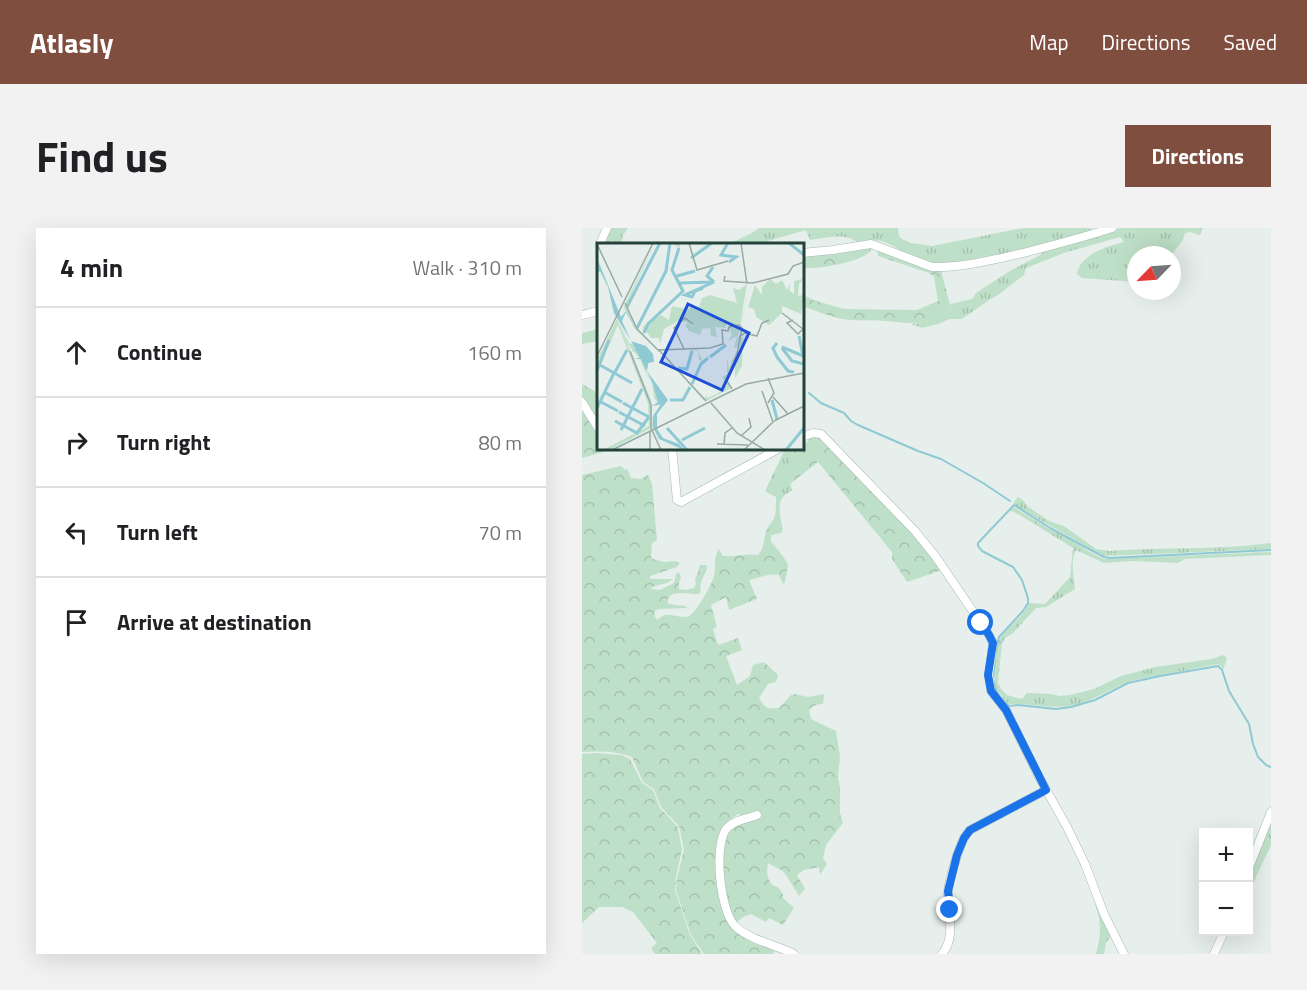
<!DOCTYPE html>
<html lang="en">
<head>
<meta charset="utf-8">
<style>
	:root { --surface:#fff; --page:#f2f2f2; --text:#202124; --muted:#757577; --line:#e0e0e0; --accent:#7f4e3f }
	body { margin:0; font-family:"Titillium Web",sans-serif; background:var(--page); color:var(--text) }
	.controls { position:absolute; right:18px; bottom:18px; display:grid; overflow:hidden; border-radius:0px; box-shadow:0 6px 24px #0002 }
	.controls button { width:54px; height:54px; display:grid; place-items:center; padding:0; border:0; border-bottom:2px solid var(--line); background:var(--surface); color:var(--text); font:30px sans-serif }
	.compass { position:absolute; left:545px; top:18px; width:54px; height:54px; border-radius:50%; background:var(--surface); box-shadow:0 6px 24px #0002; rotate:245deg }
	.stop { position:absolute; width:18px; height:18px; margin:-14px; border:4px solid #1a73e8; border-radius:50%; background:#fff }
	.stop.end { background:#1a73e8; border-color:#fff; box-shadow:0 2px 6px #0008 }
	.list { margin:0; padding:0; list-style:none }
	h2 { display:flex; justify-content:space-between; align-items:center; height:78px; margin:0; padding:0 24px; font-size:26px }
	h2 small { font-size:20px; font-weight:400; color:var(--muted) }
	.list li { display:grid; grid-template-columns:39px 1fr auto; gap:18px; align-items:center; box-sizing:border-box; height:90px; padding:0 24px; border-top:2px solid var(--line) }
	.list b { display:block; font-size:22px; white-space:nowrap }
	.list em { font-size:20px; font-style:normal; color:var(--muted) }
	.icon { flex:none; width:33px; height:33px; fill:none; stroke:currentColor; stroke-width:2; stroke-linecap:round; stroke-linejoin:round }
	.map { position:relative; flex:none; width:689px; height:726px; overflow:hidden; border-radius:0px }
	header { display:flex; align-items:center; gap:36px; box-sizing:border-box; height:84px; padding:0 30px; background:var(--accent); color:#fff }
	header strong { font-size:28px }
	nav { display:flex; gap:33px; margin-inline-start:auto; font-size:21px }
	.intro { display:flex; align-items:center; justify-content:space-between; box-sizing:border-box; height:144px; padding:0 36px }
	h1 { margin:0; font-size:42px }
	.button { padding:15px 27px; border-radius:0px; background:var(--accent); color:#fff; font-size:21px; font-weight:700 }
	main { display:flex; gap:36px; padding:0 36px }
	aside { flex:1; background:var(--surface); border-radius:0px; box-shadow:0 6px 24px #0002 }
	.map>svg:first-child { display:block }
</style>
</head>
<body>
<header>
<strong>Atlasly</strong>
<nav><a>Map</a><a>Directions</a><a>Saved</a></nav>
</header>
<div class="intro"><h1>Find us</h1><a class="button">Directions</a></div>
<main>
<aside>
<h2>4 min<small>Walk · 310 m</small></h2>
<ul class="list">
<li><svg class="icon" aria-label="ahead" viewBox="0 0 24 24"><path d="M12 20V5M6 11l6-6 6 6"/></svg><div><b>Continue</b></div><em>160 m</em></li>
<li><svg class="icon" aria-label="right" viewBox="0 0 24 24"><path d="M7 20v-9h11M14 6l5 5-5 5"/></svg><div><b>Turn right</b></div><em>80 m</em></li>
<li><svg class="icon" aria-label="left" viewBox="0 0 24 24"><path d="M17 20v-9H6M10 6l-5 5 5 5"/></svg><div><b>Turn left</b></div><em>70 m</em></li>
<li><svg class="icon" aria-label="arrive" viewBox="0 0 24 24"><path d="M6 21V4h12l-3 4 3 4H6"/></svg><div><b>Arrive at destination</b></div></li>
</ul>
</aside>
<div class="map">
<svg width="689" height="726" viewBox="0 0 689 726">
	<defs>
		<pattern id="grass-tufts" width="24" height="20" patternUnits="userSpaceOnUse" patternTransform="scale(1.5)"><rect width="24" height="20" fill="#bfe0c8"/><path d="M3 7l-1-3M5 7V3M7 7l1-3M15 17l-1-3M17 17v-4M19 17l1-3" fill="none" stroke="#a4c1ad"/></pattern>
		<pattern id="forest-crowns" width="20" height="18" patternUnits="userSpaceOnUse" patternTransform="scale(1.5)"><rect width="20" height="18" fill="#bfe0c8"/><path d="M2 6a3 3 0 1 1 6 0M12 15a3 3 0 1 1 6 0" fill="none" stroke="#a4c1ad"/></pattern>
	</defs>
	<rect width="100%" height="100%" fill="#e6efeb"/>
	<path fill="url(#grass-tufts)" d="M29,0H46L41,7L40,13L32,16L29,12L27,16H21Z
		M177,0H316L317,8L320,11L329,15L350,18L441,0H509V4C474,13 440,22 405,29C389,32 371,37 354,36C334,35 318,19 299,13C291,11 283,13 276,15C264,4 243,10 228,12L224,2L176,16H147L170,5Z
		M538,0H621L618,7L608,4L603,5L601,12L589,27H554V54L500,50L495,46C498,26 526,18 542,14L538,9L482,25L444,40L442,47L416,67L410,70L380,91H368L356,96L340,100L329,96C344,95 358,90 369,81L368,76L390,71L394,65L400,61L426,44L458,27L464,21Z
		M16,101V113L0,116V105Z
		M0,156L14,164L16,163V196L0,171Z
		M203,221H215L210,226L207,252L210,262C206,265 201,268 199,272C196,277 199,296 201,301L199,305L189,307L187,297C195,291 194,278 194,269L184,264V261Z
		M436,269L442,273L445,278L467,293L482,298L514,321L528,323C582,319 636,322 689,315V321L522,328L438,281L431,275Z
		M431,279L467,301L493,314L508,324L522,331L689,324V327L603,331L596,335L550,333L522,335L494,322C488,333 492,348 493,361L464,379L454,380L431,405L423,410L420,416L416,455L420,462L425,467L440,471L445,465L469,466L477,468L488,467L512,461L539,448L573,439L630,431L641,427L645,430L641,442L639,438L636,436L553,452C530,458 512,474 488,478C468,481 448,475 427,476C423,472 418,468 415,462C410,451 413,417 420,407C430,396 442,388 447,375L463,376L488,349L491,320L436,286L430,283L426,284Z
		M689,591V617L666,666L667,651Z
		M516,672L531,706L524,715L522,726H514C519,708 520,695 513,677Z"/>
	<path fill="url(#forest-crowns)" d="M289,18V23C276,35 238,41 221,40L220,28Z
		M295,19L359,42L369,81C345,100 330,95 303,93C287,91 271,94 256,90C244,87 232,82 221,78L220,66L231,72L262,81L335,82L356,73L352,49L347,45L296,28Z
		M0,178L16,202V220L29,221L28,222L0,230Z
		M229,208H236L332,304L360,342L325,354L310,331V324L236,234L208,256L207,252L205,251L210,225L215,221L220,220L221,217L225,214Z
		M39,238L43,242L45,241L49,250L58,251L66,247L70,256L75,312L70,315L69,329L71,331L83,334L94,333L98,335L95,339L68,348V351H91L85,355L70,359L69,361L78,362L92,355L94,346L97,344L99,349L97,355V361L104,362L112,360L114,356L113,350L115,347L118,337H125C126,346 116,352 119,364L116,366C105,366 84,360 86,376L103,378L106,380L77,381L73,383L72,387L75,392C76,391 82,387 83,387C91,386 99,391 107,388C114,385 130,356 132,348C134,339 131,330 137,321L141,328C153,329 164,325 176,327C184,318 181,307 187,297L189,307V314C193,318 206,333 206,338C205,343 204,348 203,354L201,356L197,347C186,345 177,350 167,352L175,371L147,382L144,369L129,377L135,399L131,401L136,417L156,410L160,422L144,428L155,457L168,448L171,437L182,434L196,447L194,454L186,456L177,470C183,480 185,481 197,480L209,467L213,466L226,469L242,466L241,476C235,476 231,477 227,482L229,491L254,503L258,528L256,550L258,559V586L261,595L244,617L241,630L245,636L238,647L237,639L222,642L215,647L223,661L217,668L202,644L186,635C184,644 185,657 196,659L201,666V670L212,680L201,697L187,690L184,694L169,686L161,689L153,696C151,692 148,688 146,684C139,669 135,616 145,602C152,593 165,592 175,588L173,586L163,588L156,586L151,590L152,593C148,595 144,598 142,602C138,607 139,614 138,620C136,645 134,675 150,696C160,709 180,715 195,720L191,726H122L109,707L94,662L95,650L102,622L97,598L79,579L72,561L61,554L50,529C34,523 16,523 0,524V247Z
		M14,525L40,527L48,531L60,555L71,562L78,580L96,599L100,622L94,649L93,662L108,707L120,726H73L69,720L75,715L51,684L40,679H17L0,695V526Z"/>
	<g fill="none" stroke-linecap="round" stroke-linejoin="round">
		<path stroke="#8ec9d4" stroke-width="2" d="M227,165L239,175L262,185L269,193L276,197L336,223L359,231L401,255L428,273
			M413,427L417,409L441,383L446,375V370L440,352L431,339L400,323L396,318V315L432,277L468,300L522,329L528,330L689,322
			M413,433L411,451L415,465
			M421,472L427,478L436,477L474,481L489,479L513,472L546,455L578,448L636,438L640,442L647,463L667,496L671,516L676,529L684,537L689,539"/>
		<defs>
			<path id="street" d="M18,16L25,0
				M220,25L251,22L289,16L350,39C379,40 409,32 437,26C468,18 500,10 530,0
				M0,87L16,83
				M0,174L16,200
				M220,209L231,205L239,206L333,303L354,329L407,407L411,415L407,447L409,463L424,482L457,549L485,599L503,636L522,686L542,726
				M90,220L95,272L99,274L198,220
				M175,587C165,591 152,592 145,600C131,616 138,683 153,698C168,712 194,717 212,726
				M666,642L689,584
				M360,726C374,710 366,685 366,665C366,655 377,619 382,610C382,609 387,603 388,602L464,562
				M632,726L642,704"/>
		</defs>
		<use href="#street" stroke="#a8b8b2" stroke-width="9"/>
		<use href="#street" stroke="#fff" stroke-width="8"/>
	</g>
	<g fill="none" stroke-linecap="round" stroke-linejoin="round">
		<path stroke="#1a73e8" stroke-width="8" d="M368,682L366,663L375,627L382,610L388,602L464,562L424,482L409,463L406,447L411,415L407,407L399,395"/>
	</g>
	<g transform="translate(15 15)">
		<rect width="207" height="207" fill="#e6efeb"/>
		<path d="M58,0L29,63L63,0L30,66L39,85L67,32L73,0L68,32L41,86L46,91V84L85,48L74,26L81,4L74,0H84L75,25L79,33L131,18L80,33L86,46L85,51L51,81L46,92L38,86L27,63ZM151,51L141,94L146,95L145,123L138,135V116L130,138L134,145L109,158V156L107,157L104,154L90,139L94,142L105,118L102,117L101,109L96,107L91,126H90L95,106L101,108L106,118L111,114L110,110L112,115L104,120L95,143L108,156L109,151L110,155L120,151L130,143L125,134L130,131V114L132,127L135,117L143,108L144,95L140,105H137L140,93L131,98L135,92L132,84L143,82ZM20,76L54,157L56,184L12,207H6L52,183L51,160L21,82L0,129V117Z" fill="#bfe0c8"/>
		<path d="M173,36L179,41L185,37L190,47L193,40L192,47L197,51V38L206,36L202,41L201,53L207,52L204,71L185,63V70L172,82L159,74L157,66L151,64L158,42L165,52V44ZM150,41L143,82L132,83L131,80L128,85L118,84L120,94L114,93L113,85L105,86L103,92L92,88L88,82L91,80L83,77L67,86L63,101L62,95H54L49,88L51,80L64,72L72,77L75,63L93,67V61L102,64L105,55L113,52L140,60L136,45L142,47Z" fill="#bfe0c8"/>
		<path d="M20,76L32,100L49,105L54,112L49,130L66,155L64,160L59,157L64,162L56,179L63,162L55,163L61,160L57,155L55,140L49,131L43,116H37L42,115L31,101Z" fill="#bfe0c8"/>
		<path d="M0,15L24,74L29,68L27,63L38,86L29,69L25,78L34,98L49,103L56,111L57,119L51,120L50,128L71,157L60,171V186L66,195L82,201L87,207L62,196L56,184V173L64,161L55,163L61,159L56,141L44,116H37L43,115L39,107L34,109L39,106L17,70L11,44L3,28L0,30Z" fill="#8ec9d4"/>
		<path fill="none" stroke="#8ec9d4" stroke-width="3" d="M131,0L124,12L139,14L132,19M192,0L207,12M94,15L115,0M116,24L110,33L117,39M80,33L98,28M83,40L116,39M106,45L98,48L95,54L88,52L117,39M30,64L63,0M40,85L69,28L73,0M47,90L51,81L86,48L75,27L82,5M180,100L176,105L180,114L191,128L197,129M185,104L206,113L202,93M185,105L195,118L207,121M113,114L129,102M3,122L35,140M81,125L90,126L95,108M0,128L12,97M18,129L30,107M95,141L104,121L111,115M9,150L25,159M73,157H86L93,144M175,157L180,176M4,159L21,168M26,160L52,174M0,165L17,130M22,169L48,183M18,178L40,190L52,174M70,185L90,207M24,187L45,146M85,197L108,185M189,207L207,185"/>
		<path fill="none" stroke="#98aaa4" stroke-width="1.5" d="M92,0L100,27L131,18M144,0L150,41M0,1L25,54M128,33L127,38L156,40L191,31L196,23L207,19M28,60L40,86L62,108M185,70L206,86M196,77L190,80L201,91L207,85M142,94L148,90L160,93L165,80L172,77M87,106L77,85L88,75L96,81M33,108L54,162V185L64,207M0,113L56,0M171,135L177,150L171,160M176,154L191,171M109,158L62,107L113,105L126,101L125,87L131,88L132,84L142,82L145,85L141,107L130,138L135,146M114,160L140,190L168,207M177,178L207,163M144,193L154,184L152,175M120,201L151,202M127,202L128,190L135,185M15,207L149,141L207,130M53,207V188M147,207L176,179L165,148"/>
		<path fill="#1d4ed8" fill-opacity="0.15" stroke="#1d4ed8" stroke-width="3" d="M91,61L152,90L125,147L64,119Z"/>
		<rect width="207" height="207" fill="none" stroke="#24423a" stroke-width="3"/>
	</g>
</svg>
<div class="controls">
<button>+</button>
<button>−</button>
</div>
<svg class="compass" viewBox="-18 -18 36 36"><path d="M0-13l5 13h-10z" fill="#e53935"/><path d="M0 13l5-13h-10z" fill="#757577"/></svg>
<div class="stop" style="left:399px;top:395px"></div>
<div class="stop end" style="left:368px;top:682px"></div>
</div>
</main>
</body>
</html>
